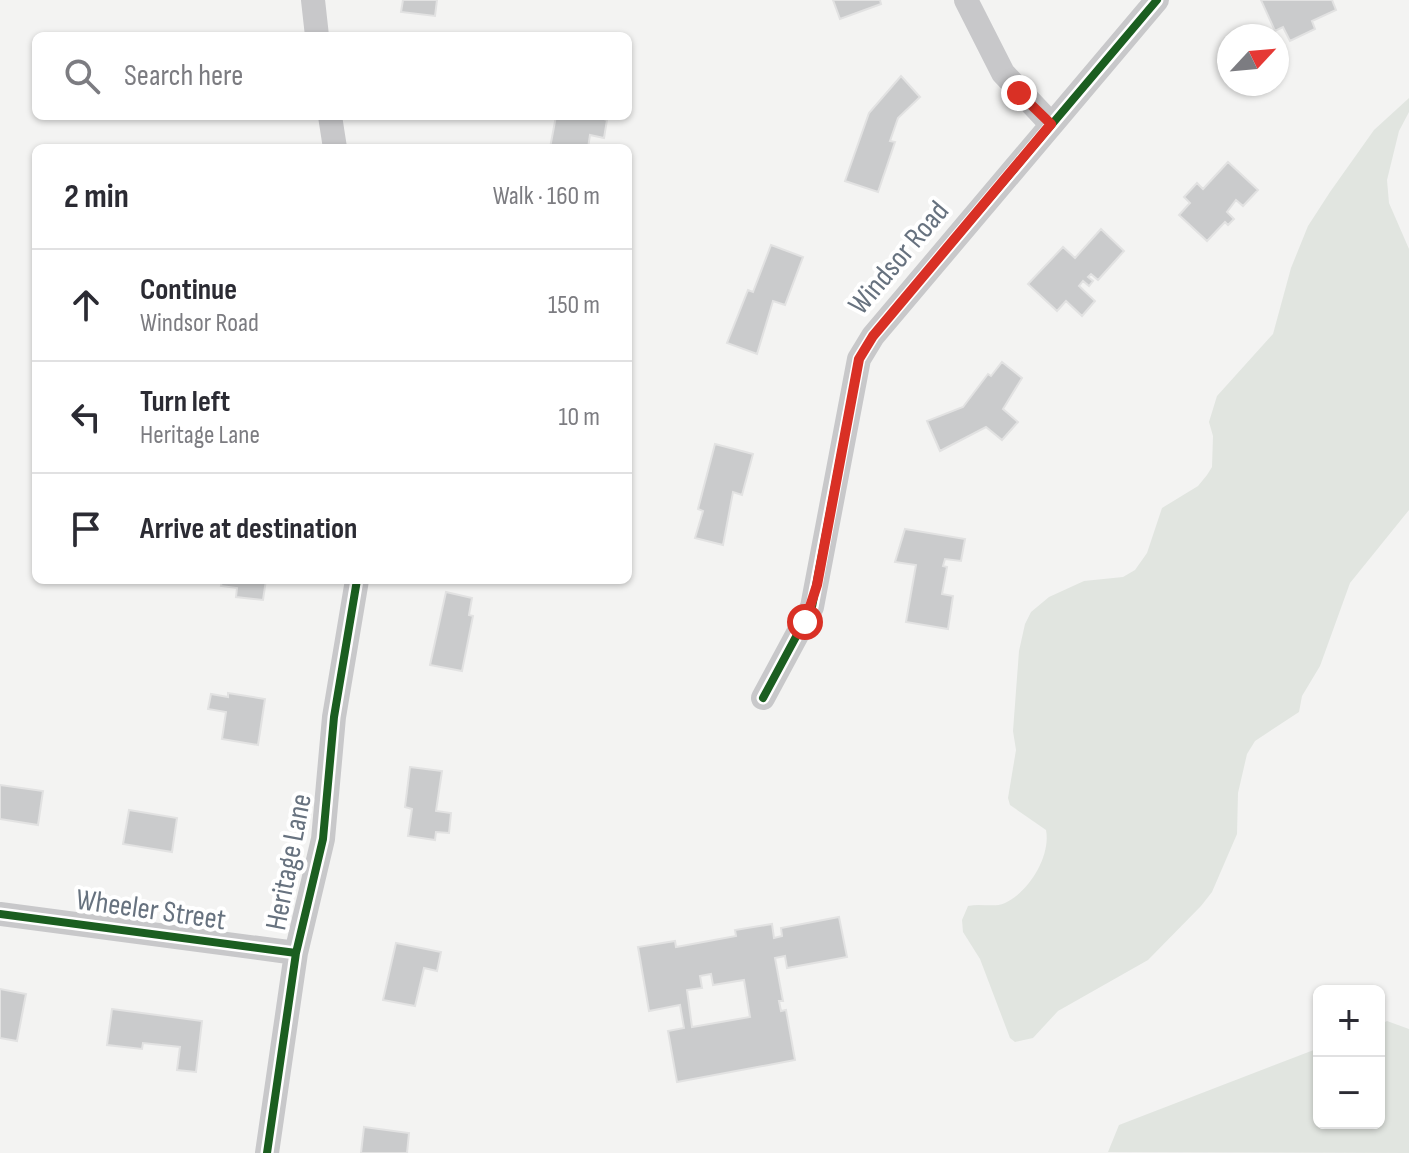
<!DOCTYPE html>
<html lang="en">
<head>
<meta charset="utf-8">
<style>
	:root { --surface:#fff; --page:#f7f7f7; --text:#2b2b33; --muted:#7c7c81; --line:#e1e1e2 }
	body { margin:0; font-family:"Sofia Sans Condensed",sans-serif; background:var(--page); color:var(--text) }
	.controls { position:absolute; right:24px; bottom:24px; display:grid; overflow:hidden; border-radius:12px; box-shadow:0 2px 6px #0004 }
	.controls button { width:72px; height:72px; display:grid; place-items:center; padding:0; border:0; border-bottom:2px solid var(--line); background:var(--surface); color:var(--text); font:40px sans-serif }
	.compass { position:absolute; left:1217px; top:24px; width:72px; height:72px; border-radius:50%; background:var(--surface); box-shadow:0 2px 6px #0004; rotate:64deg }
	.stop { position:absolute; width:24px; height:24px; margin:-18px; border:6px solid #d93025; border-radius:50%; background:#fff }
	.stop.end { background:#d93025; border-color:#fff; box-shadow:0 2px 8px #0008 }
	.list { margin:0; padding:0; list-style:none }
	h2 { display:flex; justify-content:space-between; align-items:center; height:104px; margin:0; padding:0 32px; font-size:34px }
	h2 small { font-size:26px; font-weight:400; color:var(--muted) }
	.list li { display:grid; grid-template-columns:52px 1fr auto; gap:24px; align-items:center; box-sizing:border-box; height:112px; padding:0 32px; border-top:2px solid var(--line) }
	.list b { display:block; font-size:30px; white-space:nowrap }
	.list p { margin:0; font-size:26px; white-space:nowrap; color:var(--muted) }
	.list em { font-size:26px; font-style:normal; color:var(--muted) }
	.icon { flex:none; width:44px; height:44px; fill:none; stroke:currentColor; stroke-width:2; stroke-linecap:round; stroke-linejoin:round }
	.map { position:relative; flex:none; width:1409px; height:1153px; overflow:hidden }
	.search { position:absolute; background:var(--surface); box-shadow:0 2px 6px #0004; left:32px; top:32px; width:600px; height:88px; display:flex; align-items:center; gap:20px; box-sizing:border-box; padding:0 28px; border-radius:12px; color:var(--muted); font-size:30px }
	.panel { position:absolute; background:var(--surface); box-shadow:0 2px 6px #0004; left:32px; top:144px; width:600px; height:440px; border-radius:12px }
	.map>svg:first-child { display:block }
</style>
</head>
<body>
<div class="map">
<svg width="1409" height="1153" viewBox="0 0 1409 1153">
	<rect width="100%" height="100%" fill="#f3f3f2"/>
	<path fill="#e1e5e0" d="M1409,98V112L1399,131L1387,180L1389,203L1409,249V510L1350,583L1320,666L1302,696L1299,712L1255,741L1247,754L1238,793L1237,834L1212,892L1201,906L1148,960L1058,1011L1033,1038L1015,1042L1010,1038L980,959L963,932L962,920L968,906C981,903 994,908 1005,903C1029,892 1051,856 1046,830L1010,805L1008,798L1016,750L1013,731L1019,651L1025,624L1031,612L1049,597L1084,581L1123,577L1135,570L1147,553L1162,508L1198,486L1207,475L1212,467L1213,436L1209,422L1217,396L1273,334L1291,268L1308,226L1330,192L1374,130Z
		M1387,1021L1409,1029V1153L1108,1152L1119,1125L1319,1048V1123H1379V1025Z"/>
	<path fill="#cacbcc" stroke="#e2e2e2" stroke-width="2" fill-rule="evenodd" d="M403,0H437L435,16L401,12Z
		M833,0H880L881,4L840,19Z
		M1261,0H1332L1336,10L1312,21L1315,29L1290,41L1283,27L1275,31Z
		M901,76L920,97L898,118L890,141L895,142L878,192L845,181L869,113Z
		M556,116H595L607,120L604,138L590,135L588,148H550Z
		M1228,162L1258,190L1243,206L1236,200L1227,212L1234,219L1228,225L1225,222L1207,241L1179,215L1190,203L1184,197L1197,183L1203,189Z
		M1101,229L1124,251L1098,280L1091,274L1088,277L1093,281L1089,286L1083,281L1079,286L1095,301L1082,316L1066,301L1057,311L1028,284L1063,247L1075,258Z
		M771,245L803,257L785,305L773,301L757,354L727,343L748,290L753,292Z
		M1002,362L1022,378L1003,409L1018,422L1002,440L986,427L940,451L927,421L963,407L988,374L991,376Z
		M715,444L753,454L742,495L733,492L723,545L695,538L703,511L698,509Z
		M905,529L965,539L961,561L945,559L943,566L947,567L942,594L953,596L948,629L906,622L916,565L895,562Z
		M222,580H266L263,600L236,597L237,588L221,586Z
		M446,592L472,598L469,615L473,616L462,671L430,665Z
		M228,693L265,699L258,745L222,739L226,712L208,709L211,694L228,697Z
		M410,767L442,771L436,811L451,813L449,833L436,832L435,840L408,836L412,809L405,807Z
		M0,785L43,791L38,825L0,819Z
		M129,810L177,818L172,852L123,844Z
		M839,917L847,957L787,968L785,956L775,958L783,1001H779L781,1011L786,1010L795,1060L677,1082L668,1031L684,1028L680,1005L649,1011L638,947L675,941L676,947L736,936L735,930L772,924L774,938L782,936L781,928ZM711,974L713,985L744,980L750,1017L692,1027L687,990L702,988L700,976Z
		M396,943L441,952L437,971L424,968L415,1006L383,1000Z
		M0,989L26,994L17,1041L0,1038Z
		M112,1009L202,1021L196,1072L177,1070L180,1047L143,1043L142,1049L107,1045Z
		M364,1127L409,1133L407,1153H361Z"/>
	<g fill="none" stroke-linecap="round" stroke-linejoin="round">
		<path stroke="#c8c8ca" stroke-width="24" d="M313,0L317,36
			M966,0L1003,73L1051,124
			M330,116L335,148
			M763,698L812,607L859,359L873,336L1157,0
			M0,914L296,953
			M267,1153L296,953L323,839L334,717L357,580"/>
		<defs>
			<path id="cycleway" d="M763,698L812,607L859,359L873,336L1157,0
				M0,914L296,953
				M267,1153L296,953L323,839L334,717L357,580"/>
		</defs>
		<use href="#cycleway" stroke="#fff" stroke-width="13"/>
		<use href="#cycleway" stroke="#1b5e20" stroke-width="8"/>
	</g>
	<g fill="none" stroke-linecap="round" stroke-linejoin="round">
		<path stroke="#d93025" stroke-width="10" d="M805,622L817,585L859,359L873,336L1051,124L1019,93"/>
	</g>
	<g text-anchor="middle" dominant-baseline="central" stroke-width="8" stroke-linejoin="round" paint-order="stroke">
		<g font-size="30" fill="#67727f" stroke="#fff">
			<text transform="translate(899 258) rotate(-50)">Windsor Road</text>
			<text transform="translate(289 862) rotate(-79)">Heritage Lane</text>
			<text transform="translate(151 910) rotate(8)">Wheeler Street</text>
		</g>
	</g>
</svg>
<div class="controls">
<button>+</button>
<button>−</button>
</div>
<svg class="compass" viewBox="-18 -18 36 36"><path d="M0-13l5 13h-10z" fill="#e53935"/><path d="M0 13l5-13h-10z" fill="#7c7c81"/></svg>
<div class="stop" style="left:805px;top:622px"></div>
<div class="stop end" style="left:1019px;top:93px"></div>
<div class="search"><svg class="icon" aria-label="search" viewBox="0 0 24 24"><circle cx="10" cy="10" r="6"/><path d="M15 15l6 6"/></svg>Search here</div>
<section class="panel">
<h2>2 min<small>Walk · 160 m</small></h2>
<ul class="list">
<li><svg class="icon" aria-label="ahead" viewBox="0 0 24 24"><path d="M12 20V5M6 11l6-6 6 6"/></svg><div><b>Continue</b><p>Windsor Road</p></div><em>150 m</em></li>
<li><svg class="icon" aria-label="left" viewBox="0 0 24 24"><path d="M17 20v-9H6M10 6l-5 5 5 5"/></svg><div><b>Turn left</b><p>Heritage Lane</p></div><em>10 m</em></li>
<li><svg class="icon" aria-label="arrive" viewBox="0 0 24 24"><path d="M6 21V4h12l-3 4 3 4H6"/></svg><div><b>Arrive at destination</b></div></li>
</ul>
</section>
</div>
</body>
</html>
